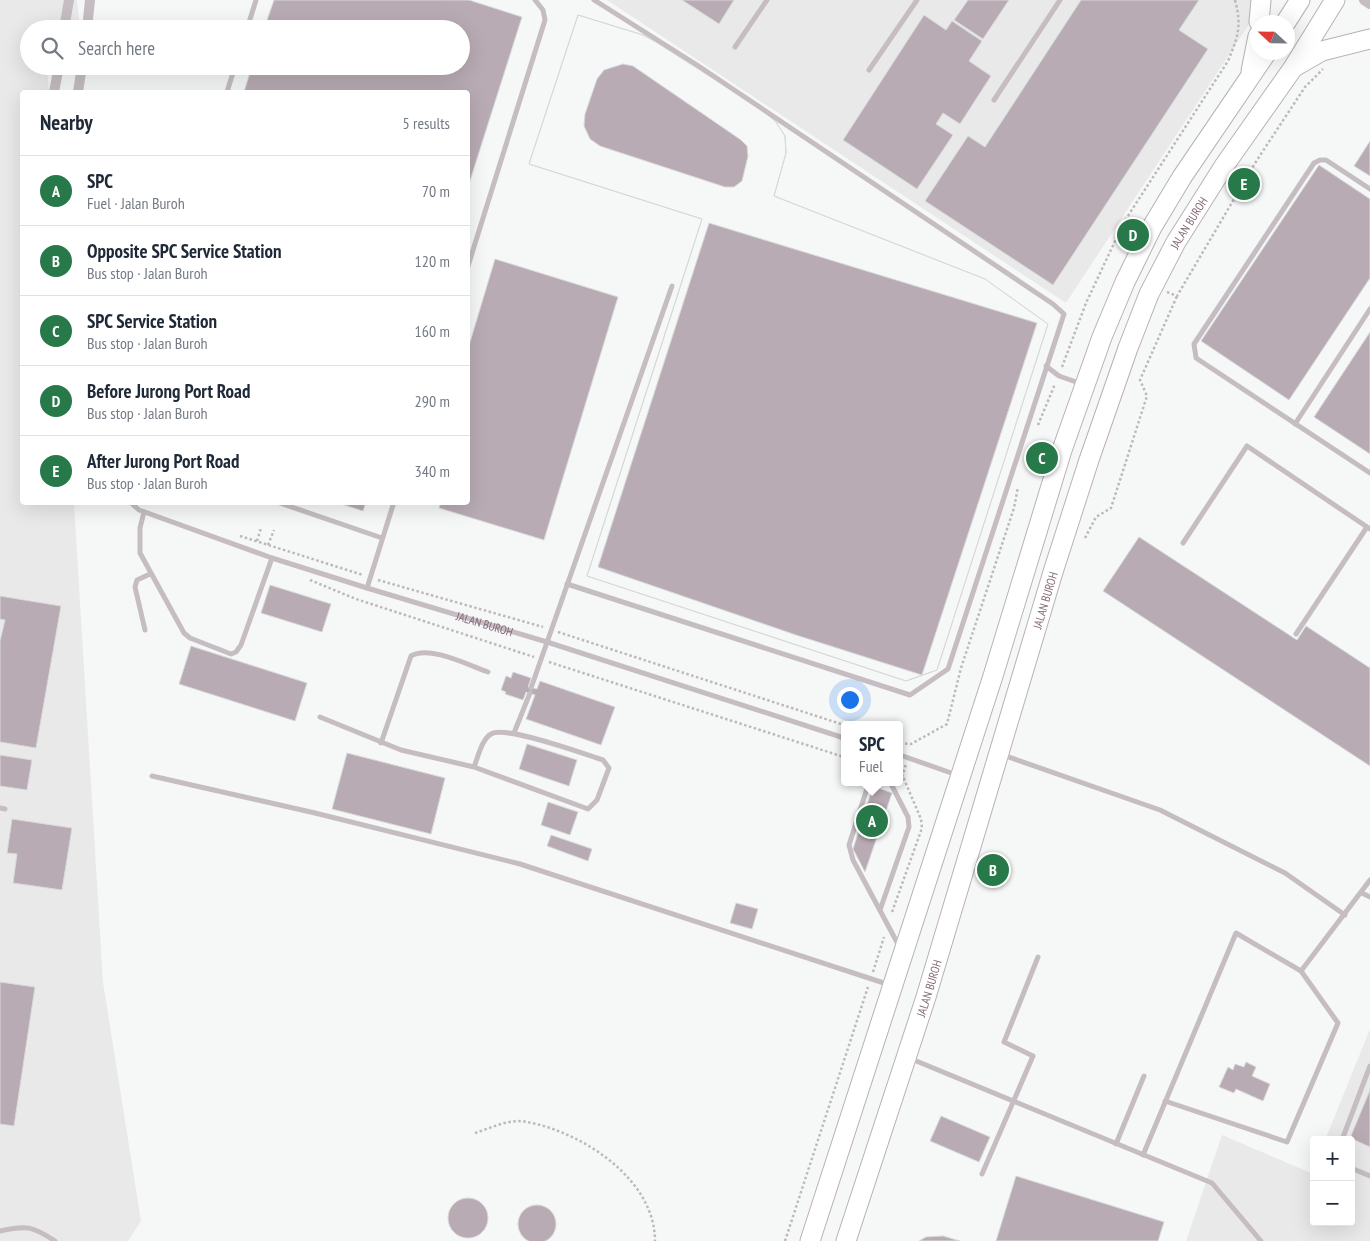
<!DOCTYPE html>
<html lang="en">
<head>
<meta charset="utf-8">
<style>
	:root { --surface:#fff; --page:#f2f2f3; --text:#1f2937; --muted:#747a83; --line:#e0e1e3; --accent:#287949 }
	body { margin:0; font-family:"PT Sans Narrow",sans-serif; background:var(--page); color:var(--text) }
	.controls { position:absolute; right:15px; bottom:15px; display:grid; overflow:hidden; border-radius:5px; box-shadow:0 5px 20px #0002 }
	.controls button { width:45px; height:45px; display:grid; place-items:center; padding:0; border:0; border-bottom:1px solid var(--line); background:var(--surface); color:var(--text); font:25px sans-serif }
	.compass { position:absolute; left:1250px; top:15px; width:45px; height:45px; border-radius:50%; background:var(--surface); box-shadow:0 5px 20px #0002; rotate:292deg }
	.you { position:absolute; left:849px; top:699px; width:18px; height:18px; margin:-12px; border:4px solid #fff; border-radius:50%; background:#1a73e8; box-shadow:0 0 0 8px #1a73e833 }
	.badge { display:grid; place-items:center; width:32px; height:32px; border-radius:50%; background:var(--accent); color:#fff; font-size:16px; font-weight:700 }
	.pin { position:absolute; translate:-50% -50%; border:2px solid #fff; box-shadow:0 1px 5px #0006 }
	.popup { position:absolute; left:841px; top:721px; width:62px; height:65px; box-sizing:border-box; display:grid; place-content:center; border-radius:5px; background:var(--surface); filter:drop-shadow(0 1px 4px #0005); font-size:16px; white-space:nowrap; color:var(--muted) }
	.popup b { font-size:19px; color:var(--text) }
	.popup::after { content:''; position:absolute; left:50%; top:100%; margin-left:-10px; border:10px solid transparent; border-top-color:var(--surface) }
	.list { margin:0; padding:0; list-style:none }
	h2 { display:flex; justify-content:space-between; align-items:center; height:65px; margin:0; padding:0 20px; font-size:21px }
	h2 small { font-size:16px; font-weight:400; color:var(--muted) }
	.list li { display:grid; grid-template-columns:32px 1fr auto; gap:15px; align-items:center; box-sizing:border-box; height:70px; padding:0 20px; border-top:1px solid var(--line) }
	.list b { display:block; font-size:19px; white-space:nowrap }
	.list p { margin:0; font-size:16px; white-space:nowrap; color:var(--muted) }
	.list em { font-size:16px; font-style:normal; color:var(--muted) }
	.icon { flex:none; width:28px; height:28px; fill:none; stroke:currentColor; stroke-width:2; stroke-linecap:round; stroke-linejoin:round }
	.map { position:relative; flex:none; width:1370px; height:1241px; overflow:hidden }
	.search { position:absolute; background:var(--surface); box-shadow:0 5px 20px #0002; left:20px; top:20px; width:450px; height:55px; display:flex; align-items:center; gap:12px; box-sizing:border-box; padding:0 18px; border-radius:28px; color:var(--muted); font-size:19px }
	.panel { position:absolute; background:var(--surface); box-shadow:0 5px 20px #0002; left:20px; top:90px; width:450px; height:415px; border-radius:5px }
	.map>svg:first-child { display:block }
</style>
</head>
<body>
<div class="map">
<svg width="1370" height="1241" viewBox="0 0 1370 1241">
	<rect width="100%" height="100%" fill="#f6f8f8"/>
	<path fill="#e9e9ea" d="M0,0H77L80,29H29V66H47L49,92H22V502L74,503L103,982L141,1221L128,1241H0Z
		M607,0H1265L1066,303Z
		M1370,1029V1241H1186L1222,1135L1311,1173L1314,1168V1222H1351V1140H1325Z"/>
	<path fill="#b8abb3" stroke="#d8dada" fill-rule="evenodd" d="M274,0H469L522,17L468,187V92H244L252,66H461V29H264Z
		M682,0H734L719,24Z
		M968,0H1009L983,39L954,20Z
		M1081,0H1199L1179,30L1208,49L1053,285L925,201L968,136L985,147Z
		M578,15L643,35L656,42L763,110L776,122L785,136L786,153L774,196L985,279L1048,324L937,670L906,681L587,576L702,219L529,164ZM623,64L633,66L741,140L747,146L748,156L742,181L734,187H725L600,146L590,139L584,126L585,114L597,79L604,70Z
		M578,15L643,35L656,42L763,110L776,122L785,136L786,153L774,196L985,279L1048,324L937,670L906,681L587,576L702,219L529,164Z
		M924,15L946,30L952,21L982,41L969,61L991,76L960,124L943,113L936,124L953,135L917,189L843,140Z
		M1370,141V176L1354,166Z
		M1319,165L1370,199V278L1289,400L1201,341Z
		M709,223L1037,323L922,675L796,635L598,567Z
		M495,259L618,297L544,540L439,508L441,502H468V349Z
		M1370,332V454L1314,417Z
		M335,502H366L363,511Z
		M1139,537L1297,640L1306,626L1370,668V766L1103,591Z
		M270,585L331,604L322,632L261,613Z
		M0,596L61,606L36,748L0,742V641L5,620L0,619Z
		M191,646L307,683L295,721L179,684Z
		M513,672L531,678L528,687L537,689L540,681L615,707L601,745L526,719L535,695L526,692L523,700L505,694L506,692L501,690L506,676L511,678Z
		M527,744L577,760L569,786L519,769Z
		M347,753L445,778L431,834L332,809Z
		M0,755L32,760L27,790L0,786Z
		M873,786L892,793L865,872L853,849Z
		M548,802L578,812L570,835L541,825Z
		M12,819L72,828L62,890L13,883L17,854L7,853Z
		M551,835L592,849L588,861L547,846Z
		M736,903L758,909L752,929L730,923Z
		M0,982L35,987L14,1126L0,1124Z
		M1246,1062L1256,1067L1252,1076L1270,1084L1263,1101L1236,1089L1234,1093L1219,1087L1228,1067L1233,1070L1235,1064L1244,1067Z
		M1370,1090V1147L1350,1138Z
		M941,1116L990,1137L979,1162L930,1141Z
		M1016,1176L1164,1222L1158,1241H996Z
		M448 1218a20 20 0 1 1 40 0a20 20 0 1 1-40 0Z
		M518 1224a19 19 0 1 1 38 0a19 19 0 1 1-38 0Z
		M943,1236L960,1241H919L926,1237Z"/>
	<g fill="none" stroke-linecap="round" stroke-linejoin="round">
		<defs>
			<g id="highway">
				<path d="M1259,22L1261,0"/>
				<path d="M1286,22L1300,0"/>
				<path d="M1296,66L1322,51L1370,39"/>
				<path d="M1251,71L1258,36"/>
				<path d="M810,1241L993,676L1062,450L1102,337L1125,282L1152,227L1182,177L1267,52"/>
				<path id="s2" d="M846,1241L926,997L1053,572L1089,460L1128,348L1149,294L1176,242L1224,166L1293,68L1335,0"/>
			</g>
		</defs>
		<use href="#highway" stroke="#b9b1b5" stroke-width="21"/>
		<path stroke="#beb8bb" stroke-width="2.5" stroke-dasharray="2.5 2.5" stroke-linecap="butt" d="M1167,292L1177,296L1257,160L1305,87L1323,69
			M1062,367L1086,303L1124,222L1228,61C1238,37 1242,26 1235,0
			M1038,425L1055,384
			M240,536L363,575
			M1085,538L1096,517L1111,508L1147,396L1140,380L1177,296
			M257,541L261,528
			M268,545L274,530
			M310,580L356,599L534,657
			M378,580L543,627
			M558,632L844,725
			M549,662L844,757
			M900,743L911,744L947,724L961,668L1014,508L1018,487
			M902,777L906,764
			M892,912L922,828L921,819L904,779L900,775
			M873,972L884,937
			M475,1133C491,1128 510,1118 527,1122C582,1132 655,1179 655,1241
			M785,1241L868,987"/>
		<g stroke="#c5bdc2" stroke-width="5">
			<path d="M247,29L256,0"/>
			<path d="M735,47L767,0"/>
			<path d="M869,70L917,0"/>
			<path d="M227,92L235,66"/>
			<path d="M994,100L1060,0"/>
			<path d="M1370,189L1326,160H1320L1314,163L1194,344L1196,358L1370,473"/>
			<path d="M468,266L545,20L543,10L535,0"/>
			<path d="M1046,366L1059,376L1082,384"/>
			<path d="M1295,424L1370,309"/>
			<path id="s1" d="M130,502L139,510L272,558L367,588L547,642L844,738"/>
			<path d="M277,502L382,538"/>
			<path d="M144,512L140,528V553L184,633L190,638L231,654L236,652L241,645L272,558"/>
			<path d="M1183,543L1247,446L1370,529"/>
			<path d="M567,584L910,695L948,669L1064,314L1053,304L697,65L594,0"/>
			<path d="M367,588L394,502"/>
			<path d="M145,630L135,587L137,580L150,574"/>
			<path d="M1296,634L1367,527"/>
			<path d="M531,688L672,286"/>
			<path d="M320,717L401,750L474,767L588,809L597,800L609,768L603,760C584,754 506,725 491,734C482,739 478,757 474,767"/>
			<path d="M514,733L530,693"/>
			<path d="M381,743L411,656C429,645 468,665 488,672"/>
			<path d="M900,755L957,775"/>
			<path d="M1003,755L1160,810L1285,873L1345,915"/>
			<path d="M152,776L315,813L520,864L890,985"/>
			<path d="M869,782L849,845L853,860L899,946"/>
			<path d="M0,808L5,809"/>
			<path d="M1362,893L1370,897"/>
			<path d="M880,910L909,827L908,817L890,782"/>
			<path d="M1301,971L1370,880"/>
			<path d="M909,1058L1212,1183L1261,1241"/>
			<path d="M1342,1140L1370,1066"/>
			<path d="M1116,1144L1144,1076"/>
			<path d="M1143,1155L1236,933L1301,971L1338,1023L1287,1142L1165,1101"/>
			<path d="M1351,1168L1370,1176"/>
			<path d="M982,1174L1033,1056L1004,1042L1038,957"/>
			<path d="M0,1231C27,1225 32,1226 55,1241"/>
		</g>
		<path stroke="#c5bdc2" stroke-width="10" d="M1364,0L1370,4
			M64,29L69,0
			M87,29L90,0
			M54,92L59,66
			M78,92L82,66"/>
		<use href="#highway" stroke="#fff" stroke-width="19"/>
	</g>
	<g text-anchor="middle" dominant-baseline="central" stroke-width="5" stroke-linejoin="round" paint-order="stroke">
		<g font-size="12" fill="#856978" stroke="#fff">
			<text stroke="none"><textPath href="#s2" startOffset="1076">JALAN BUROH</textPath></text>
			<text stroke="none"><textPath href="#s2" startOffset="671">JALAN BUROH</textPath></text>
			<text stroke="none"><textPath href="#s1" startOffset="376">JALAN BUROH</textPath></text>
			<text stroke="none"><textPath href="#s2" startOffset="266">JALAN BUROH</textPath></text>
		</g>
	</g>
</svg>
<div class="controls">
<button>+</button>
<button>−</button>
</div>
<svg class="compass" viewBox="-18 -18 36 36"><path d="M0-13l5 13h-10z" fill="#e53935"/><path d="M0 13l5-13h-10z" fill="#747a83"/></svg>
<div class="you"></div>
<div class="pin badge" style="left:872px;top:821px">A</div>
<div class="popup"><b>SPC</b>Fuel</div>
<div class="pin badge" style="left:993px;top:870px">B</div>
<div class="pin badge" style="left:1042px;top:458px">C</div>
<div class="pin badge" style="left:1133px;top:235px">D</div>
<div class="pin badge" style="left:1244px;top:184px">E</div>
<div class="search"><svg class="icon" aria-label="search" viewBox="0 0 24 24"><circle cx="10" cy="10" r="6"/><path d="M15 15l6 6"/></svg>Search here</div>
<section class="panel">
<h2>Nearby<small>5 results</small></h2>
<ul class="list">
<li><span class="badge">A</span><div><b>SPC</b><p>Fuel · Jalan Buroh</p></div><em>70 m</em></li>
<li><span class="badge">B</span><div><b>Opposite SPC Service Station</b><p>Bus stop · Jalan Buroh</p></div><em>120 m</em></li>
<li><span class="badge">C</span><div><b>SPC Service Station</b><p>Bus stop · Jalan Buroh</p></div><em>160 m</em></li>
<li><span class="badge">D</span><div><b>Before Jurong Port Road</b><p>Bus stop · Jalan Buroh</p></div><em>290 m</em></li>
<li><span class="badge">E</span><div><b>After Jurong Port Road</b><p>Bus stop · Jalan Buroh</p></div><em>340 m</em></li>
</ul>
</section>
</div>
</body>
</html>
